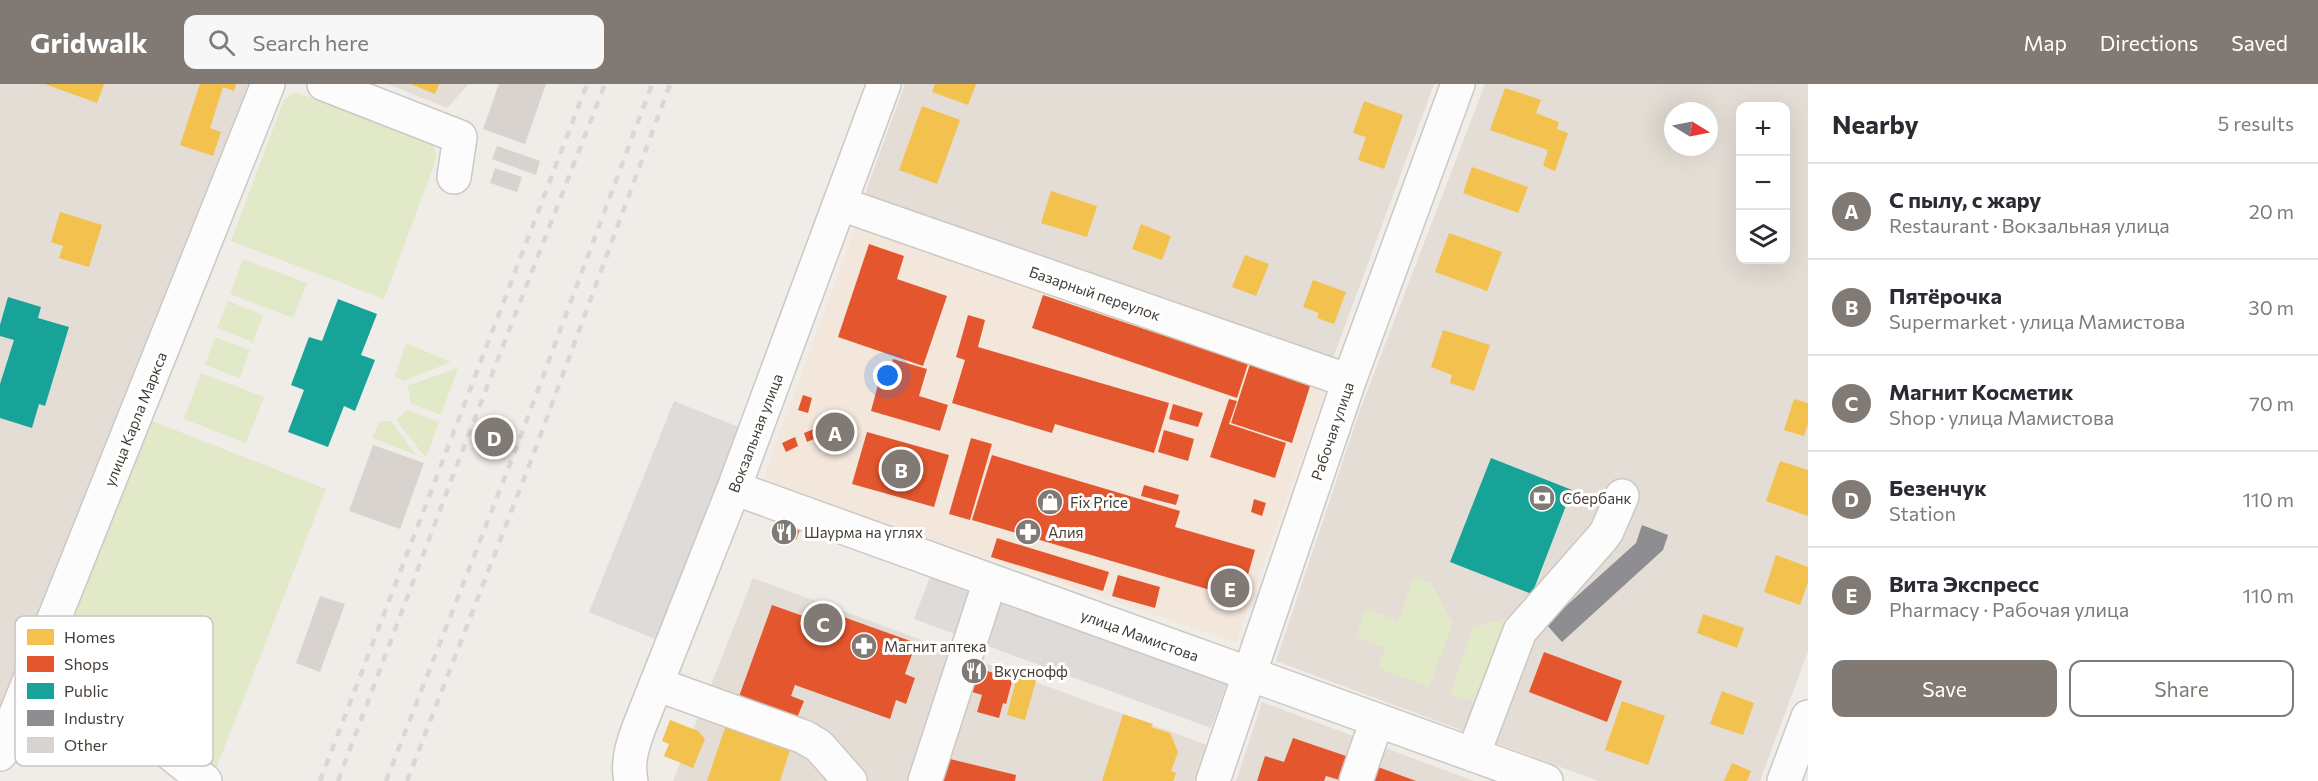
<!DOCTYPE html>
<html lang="en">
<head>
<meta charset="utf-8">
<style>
	:root { --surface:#fff; --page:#f7f7f7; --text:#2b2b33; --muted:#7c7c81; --line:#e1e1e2; --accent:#817a74 }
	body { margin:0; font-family:Commissioner,sans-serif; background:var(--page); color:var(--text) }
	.controls { position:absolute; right:18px; top:18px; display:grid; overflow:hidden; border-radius:12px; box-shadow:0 6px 24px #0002 }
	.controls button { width:54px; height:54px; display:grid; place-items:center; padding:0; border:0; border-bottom:2px solid var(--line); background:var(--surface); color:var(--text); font:30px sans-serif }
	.compass { position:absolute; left:1664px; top:18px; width:54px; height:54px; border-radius:50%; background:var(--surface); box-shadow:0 6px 24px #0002; rotate:100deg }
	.you { position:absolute; left:888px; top:292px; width:21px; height:21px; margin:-15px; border:4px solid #fff; border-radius:50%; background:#1a73e8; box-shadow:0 0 0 9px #1a73e833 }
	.badge { display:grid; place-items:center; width:39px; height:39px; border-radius:50%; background:var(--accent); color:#fff; font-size:20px; font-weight:700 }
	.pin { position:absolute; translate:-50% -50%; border:3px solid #fff; box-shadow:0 2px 6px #0006 }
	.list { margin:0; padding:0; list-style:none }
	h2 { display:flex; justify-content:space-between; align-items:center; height:78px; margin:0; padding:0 24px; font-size:26px }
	h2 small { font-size:20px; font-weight:400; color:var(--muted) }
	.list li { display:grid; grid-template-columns:39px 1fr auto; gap:18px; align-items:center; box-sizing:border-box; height:96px; padding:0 24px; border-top:2px solid var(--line) }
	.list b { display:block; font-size:22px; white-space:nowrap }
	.list p { margin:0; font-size:20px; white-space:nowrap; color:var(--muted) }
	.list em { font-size:20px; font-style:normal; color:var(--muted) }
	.actions { display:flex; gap:12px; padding:18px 24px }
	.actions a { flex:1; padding:14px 0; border:2px solid var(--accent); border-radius:12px; text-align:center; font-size:21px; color:var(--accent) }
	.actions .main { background:var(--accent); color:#fff }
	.icon { flex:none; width:33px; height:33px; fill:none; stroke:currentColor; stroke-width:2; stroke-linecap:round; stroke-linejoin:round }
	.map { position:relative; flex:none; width:1808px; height:697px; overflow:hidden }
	header { display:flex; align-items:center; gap:36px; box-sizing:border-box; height:84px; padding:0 30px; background:var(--accent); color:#fff }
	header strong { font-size:28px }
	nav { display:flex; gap:33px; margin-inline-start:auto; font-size:21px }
	.search { width:420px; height:54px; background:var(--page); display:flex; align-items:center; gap:15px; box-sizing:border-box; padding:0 21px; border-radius:12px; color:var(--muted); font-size:22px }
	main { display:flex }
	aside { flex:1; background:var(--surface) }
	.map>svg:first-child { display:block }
</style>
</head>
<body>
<header>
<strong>Gridwalk</strong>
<div class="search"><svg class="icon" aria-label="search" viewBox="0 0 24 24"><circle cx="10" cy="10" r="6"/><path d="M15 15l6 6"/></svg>Search here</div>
<nav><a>Map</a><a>Directions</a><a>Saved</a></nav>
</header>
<main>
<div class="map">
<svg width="1808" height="697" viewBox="0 0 1808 697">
	<rect width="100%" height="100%" fill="#f0ece8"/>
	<path fill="#e4ddd5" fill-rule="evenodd" d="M0,0H250L0,625Z
		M388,0H469L447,24Z
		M905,0H1434L1332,277L862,118Z
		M1485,0H1808V567L1760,697H1598L1276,577L1360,326ZM1740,22H1786V176H1740ZM1673,27H1709V63H1673Z
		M753,494L1207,661L1194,697H673Z
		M1262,618L1474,697H1236Z"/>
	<path fill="#f3e6db" d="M858,136L1327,302L1236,558L762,398Z"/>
	<path fill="#e1e9c8" d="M295,8L433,59L437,73L384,215L231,157L284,16Z
		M243,175L307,199L293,234L230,210Z
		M228,217L263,231L253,258L217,244Z
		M215,253L250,266L240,294L205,281Z
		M406,259L451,278L403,297L395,292Z
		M458,284L441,331L410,319V313L407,302Z
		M201,289L264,313L246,359L184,335Z
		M407,326L439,338L426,374L396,336Z
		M147,335L326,405L214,690L57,564Z
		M380,337H391L416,371L372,354Z
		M1414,493L1431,499L1453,539L1429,603L1378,584L1385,564L1356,553L1366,525L1398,537Z
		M1517,531L1485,622L1450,610L1473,544Z"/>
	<path fill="#dfdbd8" d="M674,317L746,346L660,557L589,528Z
		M931,490L1227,599L1211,644L914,535Z"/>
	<path fill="#f2c14e" d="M45,0H104L97,19Z
		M200,0H236L234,7L223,3L210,44L221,48L213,72L180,61Z
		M411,0H439L435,10Z
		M935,0H976L968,21L932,8Z
		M1505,4L1541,16L1536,29L1559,38L1557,45L1568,49L1555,87L1543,82L1548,66L1490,46Z
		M1364,17L1403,31L1384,85L1358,76L1366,53L1353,49Z
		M922,22L960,36L937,100L899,86Z
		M1472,83L1528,103L1518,129L1463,109Z
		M1051,107L1097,122L1087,153L1041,139Z
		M60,128L102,141L89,183L59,174L63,162L51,158Z
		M1141,140L1171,152L1162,176L1132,165Z
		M1449,149L1502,168L1487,207L1435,188Z
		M1245,171L1269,180L1256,212L1232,203Z
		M1313,196L1346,208L1334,240L1317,234L1319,229L1303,223Z
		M1443,246L1490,261L1474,307L1450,299L1452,291L1431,283Z
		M1794,315L1808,319V340L1804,352L1784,346Z
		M1780,377L1808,386V432L1766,417Z
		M1776,471L1808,483V498L1800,521L1764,508Z
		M1703,530L1744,544L1737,564L1697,549Z
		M1019,585L1038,589L1025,636L1007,631Z
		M1722,607L1754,619L1743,651L1710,640Z
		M1622,617L1665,632L1648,681L1605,666Z
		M1123,630L1153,640L1151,643L1170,649L1178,668L1171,687L1176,689L1173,697H1102Z
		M670,636L698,647L705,655L693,684L664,672L669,660L662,657Z
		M726,641L791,663L780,697H707Z
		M1732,679L1751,687L1747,697H1724Z"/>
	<path fill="#e4572e" d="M869,160L904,172L897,195L947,212L923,282L838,253Z
		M1043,211L1248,280L1237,314L1032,244Z
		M968,231L985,236L978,263L1169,319L1154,369L1055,340L1052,349L952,319L965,276L956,273Z
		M893,275L927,285L919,312L948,321L940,347L871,327L880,293L887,295Z
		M1250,280L1311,299L1292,359L1231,339Z
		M803,311L812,314L808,329L798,326Z
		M1229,315L1237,317L1229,340L1286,359L1275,394L1210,373Z
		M1173,320L1203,329L1198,343L1169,335Z
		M831,331L849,336L846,346L828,340Z
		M819,343L823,351L807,358L804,349Z
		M1164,346L1194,355L1188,377L1158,368Z
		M867,348L949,371L934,423L852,400Z
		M795,353L798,362L786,368L782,359Z
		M971,354L992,360L970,436L949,430Z
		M992,371L1180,427L1175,443L1255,466L1241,515L972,436Z
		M1144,401L1179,411L1176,421L1141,412Z
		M1254,415L1266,419L1262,432L1251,428Z
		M785,438L801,443L796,456L780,450Z
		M997,454L1109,488L1103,507L991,473Z
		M1118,491L1160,503L1155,524L1112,512Z
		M772,521L806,533L810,521L916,559L905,590L915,594L906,620L896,616L890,635L795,601L791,612L804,617L797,634L737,618Z
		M1544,568L1622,597L1607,638L1529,608Z
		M968,582L1013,594L1006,620L1003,619L999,634L977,628L982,611L962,605Z
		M1293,654L1352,674L1343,697L1326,692L1324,697H1257L1265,672L1284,678Z
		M946,674L1016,691L1015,697H940Z
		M1370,680L1416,697H1364Z"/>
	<path fill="#17a398" d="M8,213L41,223L38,234L69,243L45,322L39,320L32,344L0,334V300L14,256L0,252V241Z
		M338,215L377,230L361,271L375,276L355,327L344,322L328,363L288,348L304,306L291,301L309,253L322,257Z
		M1491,374L1572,406L1532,510L1450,478Z"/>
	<path fill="#8d8d92" d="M1642,441L1668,451L1663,466L1562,558L1546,540L1636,459Z"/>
	<path fill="#d8d3cf" d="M499,0H546L525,60L483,45Z
		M497,62L540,77L536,91L492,75Z
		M495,84L522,93L517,108L490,99Z
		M373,361L424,379L400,445L349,427Z
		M320,512L345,520L320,588L296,579Z"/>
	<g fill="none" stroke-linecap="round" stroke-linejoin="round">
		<defs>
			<path id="minor" d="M324,0L460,53L454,93
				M841,120L1349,297
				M734,404L1546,697
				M42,567L205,697
				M656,600L804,653L819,662L850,697
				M0,670L268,0
				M1473,671L1520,547L1602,454L1607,447L1622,412
				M631,697C627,679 632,663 638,646L734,404L884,0
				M925,697L990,497
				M1213,697L1349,297L1458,0
				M1356,697L1377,636
				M1784,697L1808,633"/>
		</defs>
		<use href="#minor" stroke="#ccc8c4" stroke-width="36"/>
		<use href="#minor" stroke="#fdfcfc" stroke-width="33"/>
		<path stroke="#d9d8d8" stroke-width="4.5" stroke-dasharray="8 8" stroke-linecap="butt" d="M320,697L587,0
			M338,697L471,344L605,0
			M386,697L517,362L652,0
			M407,697L535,366L670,0"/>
	</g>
	<defs>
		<symbol id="bank-disc" viewBox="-11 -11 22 22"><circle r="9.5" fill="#817a74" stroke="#fff"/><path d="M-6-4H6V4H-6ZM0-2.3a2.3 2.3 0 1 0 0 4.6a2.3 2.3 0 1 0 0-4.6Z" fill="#fff"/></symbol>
		<symbol id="shop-disc" viewBox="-11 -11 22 22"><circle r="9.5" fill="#817a74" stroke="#fff"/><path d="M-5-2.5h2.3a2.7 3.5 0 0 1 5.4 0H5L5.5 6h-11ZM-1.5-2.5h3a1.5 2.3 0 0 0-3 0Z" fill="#fff"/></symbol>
		<symbol id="restaurant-disc" viewBox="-11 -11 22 22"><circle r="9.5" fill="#817a74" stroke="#fff"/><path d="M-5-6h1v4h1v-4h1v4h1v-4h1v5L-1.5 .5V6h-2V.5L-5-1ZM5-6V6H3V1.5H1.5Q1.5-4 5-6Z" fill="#fff"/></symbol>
		<symbol id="pharmacy-disc" viewBox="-11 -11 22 22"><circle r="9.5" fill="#817a74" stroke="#fff"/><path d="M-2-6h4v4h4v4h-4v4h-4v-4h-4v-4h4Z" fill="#fff"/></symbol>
	</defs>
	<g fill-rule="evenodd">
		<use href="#bank-disc" x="1527" y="399" width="30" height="30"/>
		<use href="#shop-disc" x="1035" y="403" width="30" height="30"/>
		<use href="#restaurant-disc" x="769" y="433" width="30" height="30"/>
		<use href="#pharmacy-disc" x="1013" y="433" width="30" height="30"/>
		<use href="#pharmacy-disc" x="849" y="547" width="30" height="30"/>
		<use href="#restaurant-disc" x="959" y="572" width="30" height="30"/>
	</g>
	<g text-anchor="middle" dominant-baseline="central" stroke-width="6" stroke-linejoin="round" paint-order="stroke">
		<g font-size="15" fill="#453d35" stroke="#fff">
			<text transform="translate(1095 209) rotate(19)">Базарный переулок</text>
			<text transform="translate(135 335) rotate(-68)">улица Карла Маркса</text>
			<text transform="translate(1332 347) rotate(-71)">Рабочая улица</text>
			<text transform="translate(755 349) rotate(-69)">Вокзальная улица</text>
			<text transform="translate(1140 551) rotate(20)">улица Мамистова</text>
		</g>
		<g font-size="15" fill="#453d35" stroke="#fff" text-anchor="start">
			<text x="1562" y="414">Сбербанк</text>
			<text x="1070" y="418">Fix Price</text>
			<text x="804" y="448">Шаурма на углях</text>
			<text x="1048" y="448">Алия</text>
			<text x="884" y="562">Магнит аптека</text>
			<text x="994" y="587">Вкуснофф</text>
		</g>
	</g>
	<rect x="15" y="532" width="198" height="150" rx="9" fill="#fff" stroke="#c7c5c2" stroke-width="1.5"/>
	<rect x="27" y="545" width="27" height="16" fill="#f2c14e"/>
	<rect x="27" y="572" width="27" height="16" fill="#e4572e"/>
	<rect x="27" y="599" width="27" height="16" fill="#17a398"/>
	<rect x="27" y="626" width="27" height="16" fill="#8d8d92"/>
	<rect x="27" y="653" width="27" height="16" fill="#d8d3cf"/>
	<g font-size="16" fill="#453d35">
		<text x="64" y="559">Homes</text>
		<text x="64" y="586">Shops</text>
		<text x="64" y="613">Public</text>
		<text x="64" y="640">Industry</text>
		<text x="64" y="667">Other</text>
	</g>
</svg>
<div class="controls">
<button>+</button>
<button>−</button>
<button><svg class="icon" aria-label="layers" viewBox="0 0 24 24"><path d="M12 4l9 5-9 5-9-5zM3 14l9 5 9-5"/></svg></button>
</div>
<svg class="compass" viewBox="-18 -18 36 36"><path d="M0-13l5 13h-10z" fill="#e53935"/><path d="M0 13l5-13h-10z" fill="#7c7c81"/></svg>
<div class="you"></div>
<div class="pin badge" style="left:835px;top:348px">A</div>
<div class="pin badge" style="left:901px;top:385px">B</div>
<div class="pin badge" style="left:823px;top:539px">C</div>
<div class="pin badge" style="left:494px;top:353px">D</div>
<div class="pin badge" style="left:1230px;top:504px">E</div>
</div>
<aside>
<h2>Nearby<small>5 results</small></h2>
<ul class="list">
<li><span class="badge">A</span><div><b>С пылу, с жару</b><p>Restaurant · Вокзальная улица</p></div><em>20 m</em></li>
<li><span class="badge">B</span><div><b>Пятёрочка</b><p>Supermarket · улица Мамистова</p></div><em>30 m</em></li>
<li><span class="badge">C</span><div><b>Магнит Косметик</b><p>Shop · улица Мамистова</p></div><em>70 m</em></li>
<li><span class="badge">D</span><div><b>Безенчук</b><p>Station</p></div><em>110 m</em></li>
<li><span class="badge">E</span><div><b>Вита Экспресс</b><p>Pharmacy · Рабочая улица</p></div><em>110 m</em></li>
</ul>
<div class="actions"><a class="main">Save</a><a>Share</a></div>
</aside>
</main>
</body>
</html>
